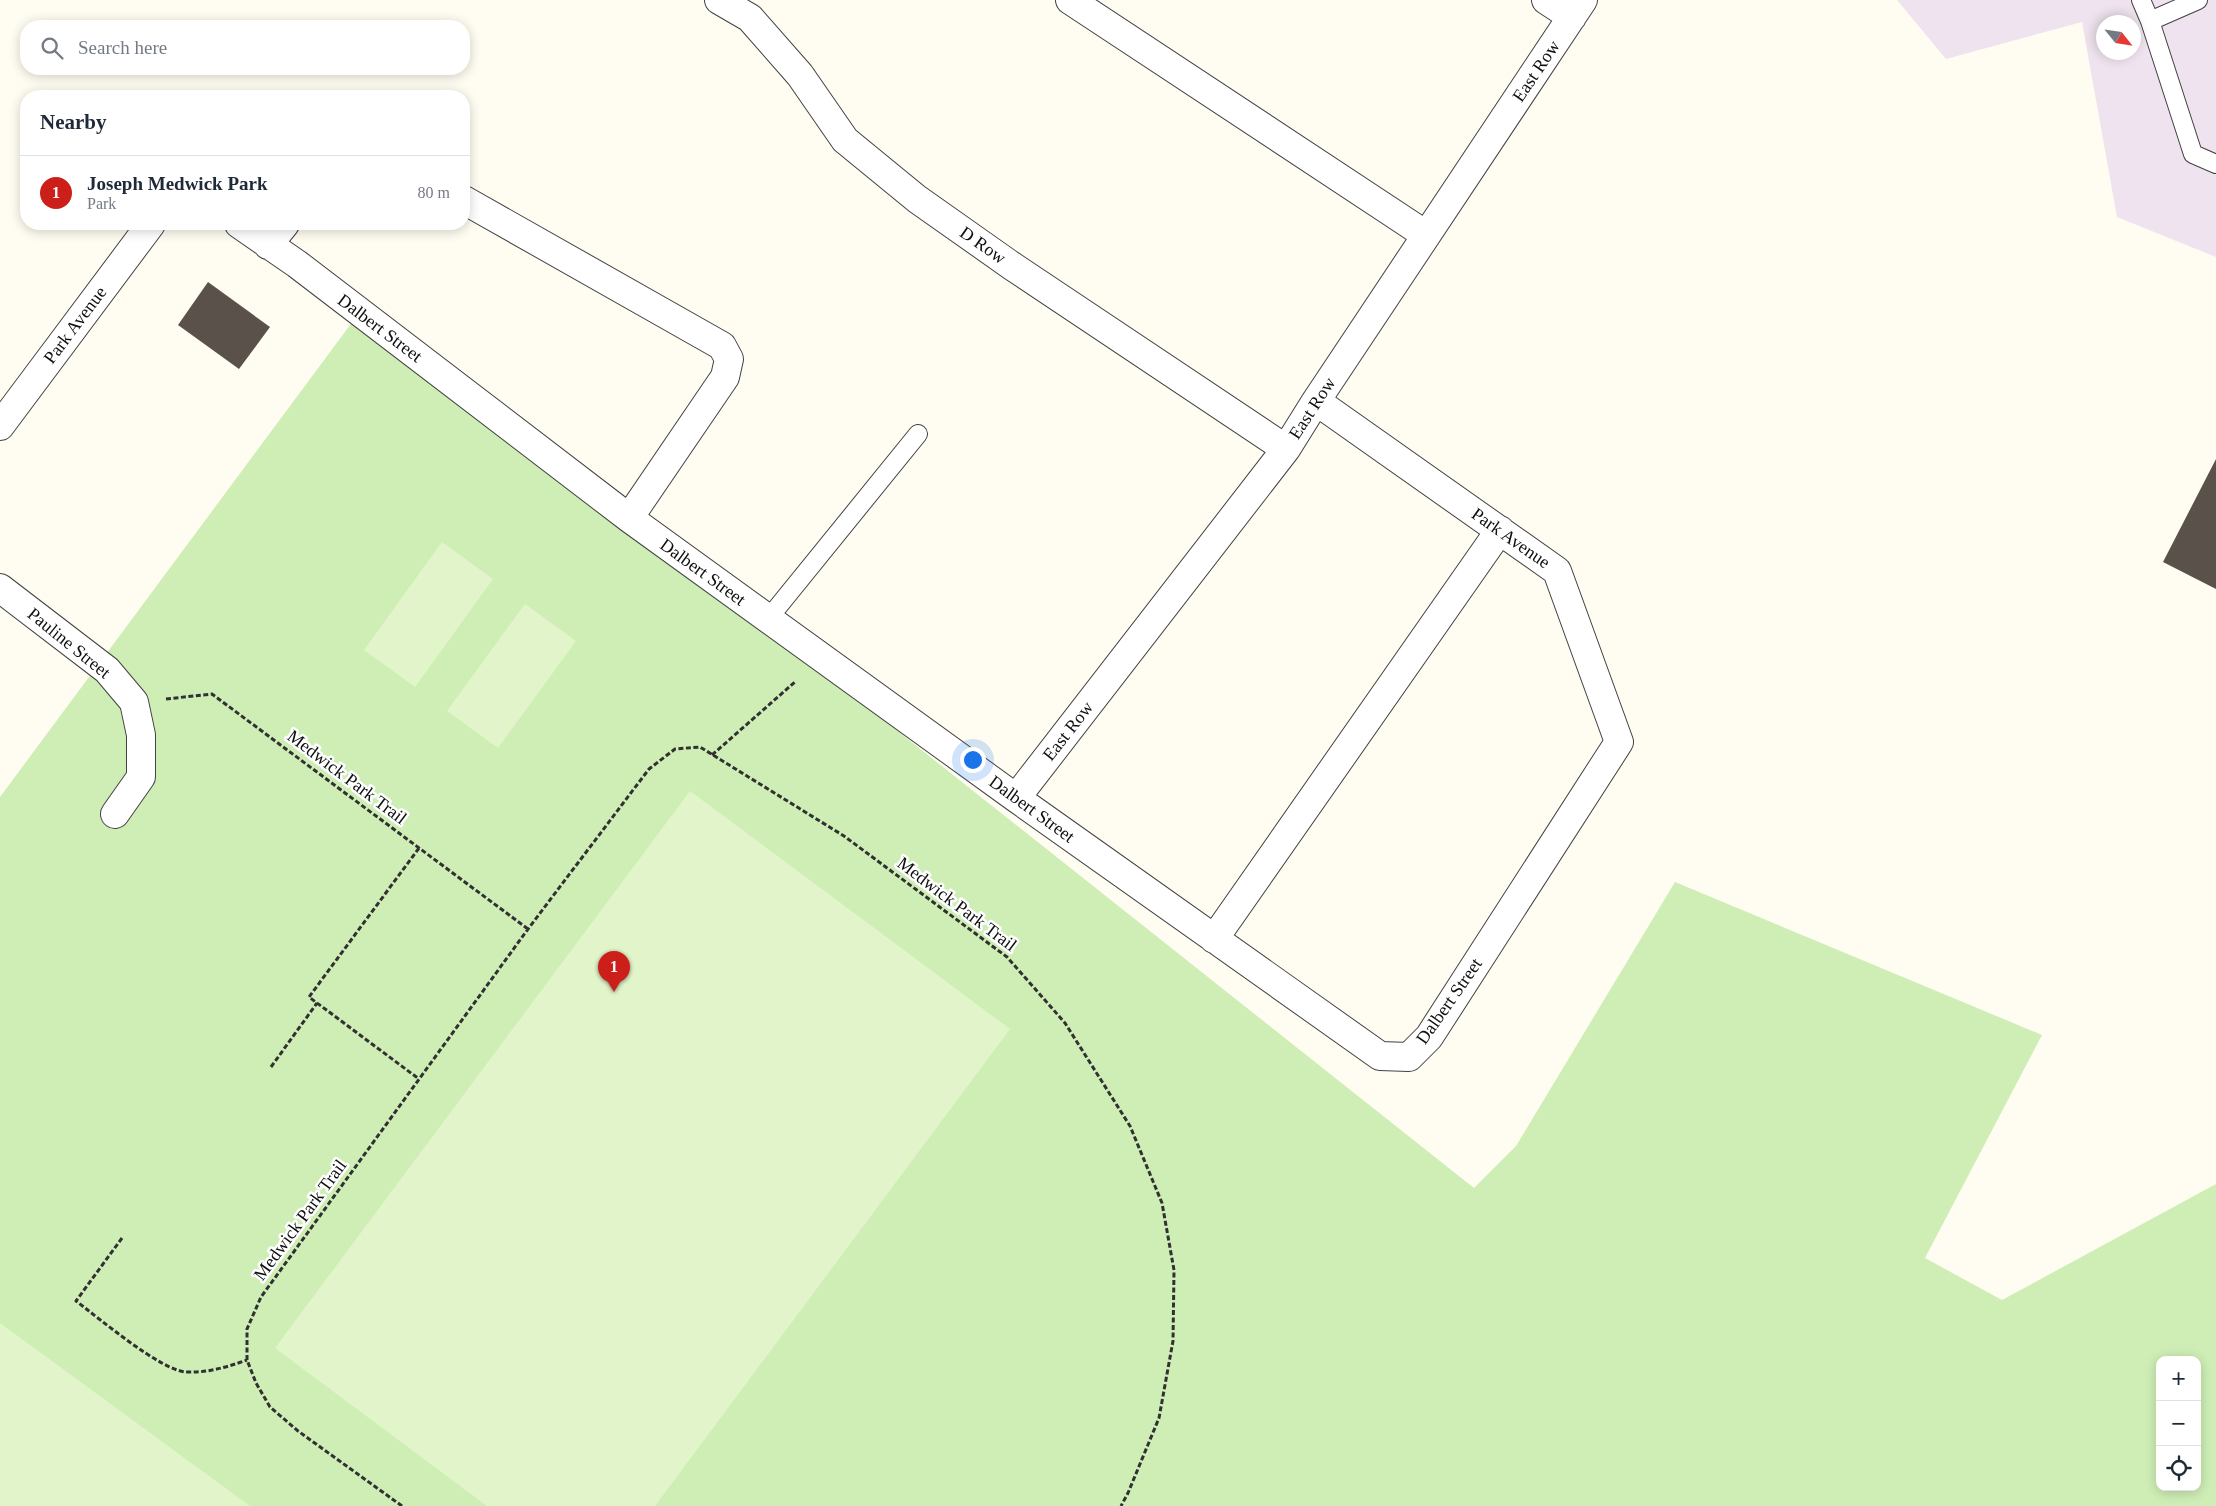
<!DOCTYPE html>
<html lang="en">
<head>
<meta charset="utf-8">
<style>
	:root { --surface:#fff; --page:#f6f6f7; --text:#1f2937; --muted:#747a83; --line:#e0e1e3; --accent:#cd1f19 }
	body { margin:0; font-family:Georgia,serif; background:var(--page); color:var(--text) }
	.controls { position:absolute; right:15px; bottom:15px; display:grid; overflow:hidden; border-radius:10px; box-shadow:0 2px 12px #0003 }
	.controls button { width:45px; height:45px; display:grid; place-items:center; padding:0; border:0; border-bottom:1px solid var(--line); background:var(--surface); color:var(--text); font:25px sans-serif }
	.compass { position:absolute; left:2096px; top:15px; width:45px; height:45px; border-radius:50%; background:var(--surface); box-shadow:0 2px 12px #0003; rotate:120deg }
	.you { position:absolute; left:972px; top:759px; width:18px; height:18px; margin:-12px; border:4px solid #fff; border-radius:50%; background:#1a73e8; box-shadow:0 0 0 8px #1a73e833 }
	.badge { display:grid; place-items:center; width:32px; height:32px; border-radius:50%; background:var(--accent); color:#fff; font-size:16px; font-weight:700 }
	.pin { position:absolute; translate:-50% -41px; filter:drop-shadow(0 1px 2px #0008) }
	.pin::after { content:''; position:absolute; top:26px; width:18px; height:15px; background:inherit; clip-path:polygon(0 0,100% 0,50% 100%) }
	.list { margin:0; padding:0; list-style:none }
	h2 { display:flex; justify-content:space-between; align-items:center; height:65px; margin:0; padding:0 20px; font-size:21px }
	h2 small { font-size:16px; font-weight:400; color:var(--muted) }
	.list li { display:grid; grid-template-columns:32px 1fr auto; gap:15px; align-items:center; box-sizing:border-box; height:75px; padding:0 20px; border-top:1px solid var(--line) }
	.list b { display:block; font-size:19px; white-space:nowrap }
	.list p { margin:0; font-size:16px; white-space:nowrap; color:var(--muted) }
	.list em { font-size:16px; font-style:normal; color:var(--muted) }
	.icon { flex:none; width:28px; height:28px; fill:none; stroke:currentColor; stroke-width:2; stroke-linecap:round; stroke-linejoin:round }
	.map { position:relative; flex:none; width:2216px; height:1506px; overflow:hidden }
	.search { position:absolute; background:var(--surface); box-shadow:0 2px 12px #0003; left:20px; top:20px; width:450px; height:55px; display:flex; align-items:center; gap:12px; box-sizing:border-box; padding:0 18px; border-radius:20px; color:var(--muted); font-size:19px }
	.panel { position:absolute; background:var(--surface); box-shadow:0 2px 12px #0003; left:20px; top:90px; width:450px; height:140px; border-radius:20px }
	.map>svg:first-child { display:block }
</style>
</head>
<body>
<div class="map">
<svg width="2216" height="1506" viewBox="0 0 2216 1506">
	<rect width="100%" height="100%" fill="#fffdf1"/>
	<path fill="#eee3ee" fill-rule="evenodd" d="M1897,0H2216V257L2117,217L2082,22L1946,59ZM2104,22H2134V52H2104Z"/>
	<path fill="#cfeeb6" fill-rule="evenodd" d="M353,321L629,518L1474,1188L1516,1146L1675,882L2042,1035L1925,1258L2002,1300L2216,1184V1506H0V797ZM2160,1360H2197V1487H2160Z"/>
	<path fill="#e2f4c9" d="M442,542L493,579L415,687L364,650Z
		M525,604L576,641L498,748L447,711Z
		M690,791L1010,1029L655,1506H487L275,1348Z
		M0,1323L250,1506H0Z"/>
	<path fill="#59514a" d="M208,282L270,327L239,369L178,325Z
		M2216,459V589L2163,562Z"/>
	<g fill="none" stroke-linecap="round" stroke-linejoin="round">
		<defs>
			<path id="lane" d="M2141,0L2150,21L2198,0
				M2150,21L2193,154L2216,164
				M768,619L918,434"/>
			<path id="street" d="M719,0L750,18L800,75L845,140L917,199L1012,266L1286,449
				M1070,0L1426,235
				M1546,0L1572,17
				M464,200L722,346L729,359L725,377L629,518
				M239,224L297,264L629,518L1016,798L1380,1056L1409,1057L1429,1037L1619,742L1557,571L1316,401
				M268,245L285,224
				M0,426L151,224
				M0,588L107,670L134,702L141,735V777L115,814
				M1016,798L1286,449L1316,401L1583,0
				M1214,939L1500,530"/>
		</defs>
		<use href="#lane" stroke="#424242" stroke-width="20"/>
		<use href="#street" stroke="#424242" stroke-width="30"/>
		<path stroke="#313131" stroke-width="3" stroke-dasharray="5 2.5" stroke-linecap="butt" d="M166,699L212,694L528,929
			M712,755L796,681
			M419,848L309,997L419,1079
			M271,1067L317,1003
			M122,1238L76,1301C100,1319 160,1370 186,1372C208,1373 227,1367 247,1360
			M402,1506L298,1431L270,1407L256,1383L247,1360V1329L261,1297L528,929L649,769L675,749L700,747L844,836L1007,957L1065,1023L1130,1126L1162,1203L1174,1270L1173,1341L1159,1418L1128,1493L1121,1506"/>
		<use href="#lane" stroke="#fff" stroke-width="18"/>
		<use href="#street" stroke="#fff" stroke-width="28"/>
	</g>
	<g text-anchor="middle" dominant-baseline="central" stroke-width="5" stroke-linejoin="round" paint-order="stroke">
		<g font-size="18" fill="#0f0f0f" stroke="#fff">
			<text transform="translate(1536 71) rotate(-56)">East Row</text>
			<text transform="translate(983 245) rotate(35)">D Row</text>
			<text transform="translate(75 325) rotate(-53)">Park Avenue</text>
			<text transform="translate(380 328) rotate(37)">Dalbert Street</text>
			<text transform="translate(1312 408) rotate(-57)">East Row</text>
			<text transform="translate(1511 538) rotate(35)">Park Avenue</text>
			<text transform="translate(703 572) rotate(36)">Dalbert Street</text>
			<text transform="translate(69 643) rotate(39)">Pauline Street</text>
			<text transform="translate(1068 731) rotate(-52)">East Row</text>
			<text transform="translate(347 777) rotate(37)">Medwick Park Trail</text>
			<text transform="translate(1032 809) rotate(36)">Dalbert Street</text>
			<text transform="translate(957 904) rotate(37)">Medwick Park Trail</text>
			<text transform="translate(1449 1001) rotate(-55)">Dalbert Street</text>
			<text transform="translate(300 1220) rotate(-54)">Medwick Park Trail</text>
		</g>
	</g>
</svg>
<div class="controls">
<button>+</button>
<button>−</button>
<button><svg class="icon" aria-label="locate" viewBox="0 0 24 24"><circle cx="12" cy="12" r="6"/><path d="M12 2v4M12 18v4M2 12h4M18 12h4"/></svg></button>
</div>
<svg class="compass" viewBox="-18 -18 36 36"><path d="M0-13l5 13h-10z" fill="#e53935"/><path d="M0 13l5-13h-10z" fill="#747a83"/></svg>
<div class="you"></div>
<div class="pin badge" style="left:614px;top:992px">1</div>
<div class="search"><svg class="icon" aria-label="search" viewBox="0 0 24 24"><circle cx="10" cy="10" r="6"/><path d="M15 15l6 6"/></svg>Search here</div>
<section class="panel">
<h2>Nearby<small></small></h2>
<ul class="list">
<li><span class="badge">1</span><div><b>Joseph Medwick Park</b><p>Park</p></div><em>80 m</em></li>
</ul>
</section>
</div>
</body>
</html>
